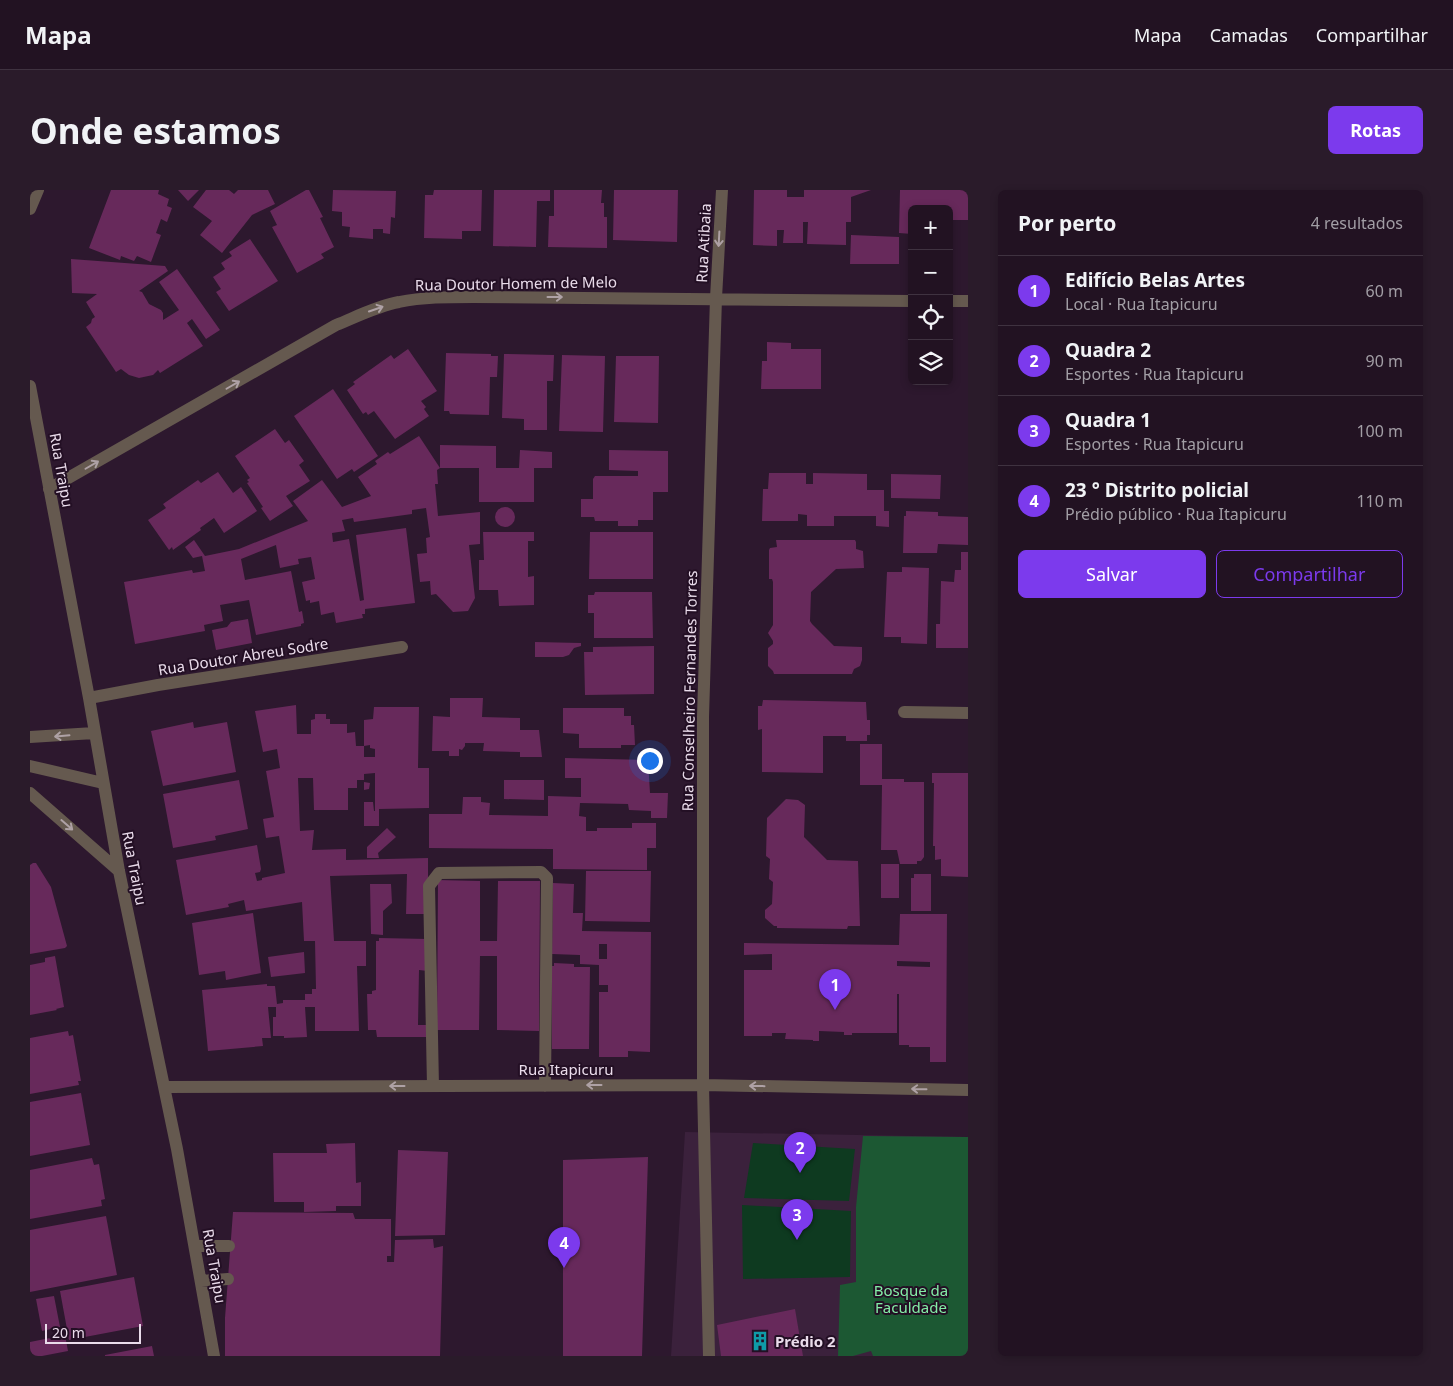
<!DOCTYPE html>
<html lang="pt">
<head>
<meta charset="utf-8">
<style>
	:root { --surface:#221222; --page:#2a1b2a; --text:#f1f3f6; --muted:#a29ea5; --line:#3f3240; --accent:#7c3aed }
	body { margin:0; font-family:"Noto Sans",sans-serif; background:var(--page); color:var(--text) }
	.controls { position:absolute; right:15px; top:15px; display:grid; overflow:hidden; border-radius:8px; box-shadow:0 2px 8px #0003 }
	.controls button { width:45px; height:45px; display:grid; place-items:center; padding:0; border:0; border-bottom:1px solid var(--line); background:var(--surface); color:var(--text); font:25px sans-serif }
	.scale { position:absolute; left:15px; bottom:12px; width:96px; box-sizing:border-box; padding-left:5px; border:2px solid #eadceb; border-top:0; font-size:14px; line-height:18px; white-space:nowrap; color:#eadceb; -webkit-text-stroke:4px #230f24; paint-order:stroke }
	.you { position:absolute; left:619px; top:570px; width:18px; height:18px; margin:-12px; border:4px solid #fff; border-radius:50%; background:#1a73e8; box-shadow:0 0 0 8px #1a73e833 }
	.badge { display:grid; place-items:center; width:32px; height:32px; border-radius:50%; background:var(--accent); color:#fff; font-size:16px; font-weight:700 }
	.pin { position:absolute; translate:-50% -41px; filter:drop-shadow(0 1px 2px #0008) }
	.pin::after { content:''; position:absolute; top:26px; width:18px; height:15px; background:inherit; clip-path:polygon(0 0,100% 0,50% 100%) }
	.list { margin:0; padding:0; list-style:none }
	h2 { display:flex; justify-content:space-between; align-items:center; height:65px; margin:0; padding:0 20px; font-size:21px }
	h2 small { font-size:16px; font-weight:400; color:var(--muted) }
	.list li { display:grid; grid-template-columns:32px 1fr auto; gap:15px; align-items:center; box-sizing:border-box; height:70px; padding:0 20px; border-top:1px solid var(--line) }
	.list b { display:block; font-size:19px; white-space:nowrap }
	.list p { margin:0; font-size:16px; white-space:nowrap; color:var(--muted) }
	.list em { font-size:16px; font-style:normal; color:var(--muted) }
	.actions { display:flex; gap:10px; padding:15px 20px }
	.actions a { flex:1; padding:11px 0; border:1px solid var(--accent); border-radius:8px; text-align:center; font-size:18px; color:var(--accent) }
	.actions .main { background:var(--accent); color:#fff }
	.icon { flex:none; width:28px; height:28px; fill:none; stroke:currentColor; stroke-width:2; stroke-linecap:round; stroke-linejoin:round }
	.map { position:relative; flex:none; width:938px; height:1166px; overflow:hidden; border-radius:8px }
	header { display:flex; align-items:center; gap:30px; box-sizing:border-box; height:70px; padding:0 25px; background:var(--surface); border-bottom:1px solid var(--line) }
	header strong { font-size:24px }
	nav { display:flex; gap:28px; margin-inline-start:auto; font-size:18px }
	.intro { display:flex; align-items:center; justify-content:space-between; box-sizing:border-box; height:120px; padding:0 30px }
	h1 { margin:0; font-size:35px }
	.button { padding:12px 22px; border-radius:8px; background:var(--accent); color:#fff; font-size:18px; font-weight:700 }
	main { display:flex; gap:30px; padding:0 30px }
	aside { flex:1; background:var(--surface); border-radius:8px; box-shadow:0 2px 8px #0003 }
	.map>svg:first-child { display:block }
</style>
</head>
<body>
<header>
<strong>Mapa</strong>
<nav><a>Mapa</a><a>Camadas</a><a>Compartilhar</a></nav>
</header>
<div class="intro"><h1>Onde estamos</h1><a class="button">Rotas</a></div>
<main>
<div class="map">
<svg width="938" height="1166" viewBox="0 0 938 1166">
	<rect width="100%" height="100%" fill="#2d182e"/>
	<path fill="#3b213c" d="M655,942L938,947V1166H641Z"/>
	<path fill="#0e3a20" d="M723,953L825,959L819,1011L714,1008Z
		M712,1015L821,1021L820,1087L713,1089Z"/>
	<path fill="#1c5833" d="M833,946L938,947V1166H843L841,1161L823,1166H808L810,1095L826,1092V1017Z"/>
	<path fill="#67295b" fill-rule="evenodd" d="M81,0H129L128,4L139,9L137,16L142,18L137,32L131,29L126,43L131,45L121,72L107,66L104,71L91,66L90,70L59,58Z
		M148,0H169L158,11Z
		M176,0H199L204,4L208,0H238L245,14L222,25L192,63L170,45L182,31L163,17Z
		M276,0H279L293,27L290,28L304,57L291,64L294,68L267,83L242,37L247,35L240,21Z
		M303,0L366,1L365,28L361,27L360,44L353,43V39H343V49L319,47L320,37L312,36V22L302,21Z
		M404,0H452L451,41H432V49L394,48L395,5H403Z
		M464,0H520V11H507L506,57L463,56Z
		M524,0H572L571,13H574V27H577V58L518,57L519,26H524Z
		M584,0H648L647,52L583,50Z
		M724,0H757V7H774V0H841L821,7V32H816V55L777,54L778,32H773V53H753L754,40H747V56L723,55Z
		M870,0H938V30H919V19H882V44L869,43Z
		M821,45L869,47V74H820Z
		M220,49L248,91L199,121L186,102L191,99L183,87L195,79L191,73L202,66L199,62Z
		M41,69L135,76L138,81L109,101L112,102L119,114L131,120L133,123V130L149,120L129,92L147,79L190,140L176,149L162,129L157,133L173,156L130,183L128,180L123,185L109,188L99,185L91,179L86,182L56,137L61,133L62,129L65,127L56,112L67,104L42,103Z
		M737,152L761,153V159H791V199H731L732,171H737Z
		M378,159L407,201L391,211L396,217L394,219L399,226L365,249L344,221L338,225L336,222L333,224L317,200L325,194L323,192L361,165L364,169Z
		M416,163L461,164V166H468L467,187H460L459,225L420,224L419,221H414Z
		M474,164L524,165L523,191H517V240H494V229L472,228Z
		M532,165L575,166L573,242L529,241Z
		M586,166H629L628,233L584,232Z
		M303,199L348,266L324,282L322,279L307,289L264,226Z
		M245,239L255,253L259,250L274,271L269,275L280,291L256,306L263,316L240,331L231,318L233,317L217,293L219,292L217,290L220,288L205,266Z
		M389,246L410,278V255L466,256V278H489L490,260L522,262V278H504V312H449V278H410L407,280L408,294H405L408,326L450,322V354L439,355L445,408L438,421L423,422L406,404L401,405L400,391L390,392L387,364L397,363L396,348L400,347L396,318L382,320V324L324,332L323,328L312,330L315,341L302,343L303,352L319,349L330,411L334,410L326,345L376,338L385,413L335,419V424H332L333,428L306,433L304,422L291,425L289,411L280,413V410L276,411L272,392L285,389L281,367L268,369L269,374L250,378L246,355L211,369L215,390L261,381L269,422L272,421L274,433L271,434V436L226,445L219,410L190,415L193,431L174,435L175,441L105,454L94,392L162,380L163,383L175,381L172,366L163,368L155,357L164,350L175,366L209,359L278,331L263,311L292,290L312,317L341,306L328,287L347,274L345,271L358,262L360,264Z
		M579,260L638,261V302H623V330H608V336H588V331H565L564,327H551V309H563V289L565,286H608V281L579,280Z
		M188,282L203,303L211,297L227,321L194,343L184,328L170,338L171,340L143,360L142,357L139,360L118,330L136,318L133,314L168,290L171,293Z
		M739,283H776V294H783V283L837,284V300H854V321H859V337L846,336V326H804V336H777V325L768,324V331H732L733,299H738Z
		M861,284L911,285L910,309L861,308Z
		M465 327a10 10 0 1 1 20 0a10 10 0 1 1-20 0Z
		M876,321L908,322V326L938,327V355L908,354L907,363H873L874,326H876Z
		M453,342H504V351H498V387L504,386V415L469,416L468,400H449V370H454Z
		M560,342H623V389H559Z
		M746,350H825L826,352V359L833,361L834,378L806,379L781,402L780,431L782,434L804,456L832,457V470L830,476L824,479L822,484H744L743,481L738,476V458L743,454V451L738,443L743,435V392L742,389H739V360L740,358L747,357Z
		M931,362H938V458H906V434H910L911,391L924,392L925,380H931Z
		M872,377L899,378L897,454L871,453V447H854L857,382H872Z
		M565,402H622L623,448H564V423H558V405H564Z
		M218,429L222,453L186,460L182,440L197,437L201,432Z
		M505,452L551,453V456L544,458L539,465L533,467H505Z
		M624,456V504L555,505L554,462H563V457Z
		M420,508H453L452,527L490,528V540H509L512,567H490V562L453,561L454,553H435V556L432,560L429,559V566H419V561H402L403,526L420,527Z
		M733,510L836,512L837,530H840V545H837V551H816V546H793V583L732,582V539L728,540V516H732Z
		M266,515L267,544H281V530L285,529V524H296V529H300V534H317V543L325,542L326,556H334V567H345V559L340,558V555L334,556V530L343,529L344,517H389L388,578H399V618L349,619V636H334V612H343L344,621H345V583L334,584V590H327V598H318V620H284L283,588H268L270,641L284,640L282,660L316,659V670L398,668V724H376L377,684L300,686L304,751H336V776H327L329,841H285V817H275L277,847L254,848V846H243V827H246V817H238L241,848H232L233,856L178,861L172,800L237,794V796H245L247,814L253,813V810H275V804H282V799H286L285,751H274L272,712L216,721L214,710L198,714L199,717L156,725L146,670L227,655L231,679L230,682L225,683L227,691L232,690V688L255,683L249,646L236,648L233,629L244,627L236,581L250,578L247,559L233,562L225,521Z
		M533,518H594V526H601V535H604L605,555H591V558H549V544L533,543Z
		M163,532L164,538L197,532L206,582L133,596L121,541Z
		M830,554H852V589H874V592H894V667L891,671H887V674H870L867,660H851L852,595H830Z
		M535,568L618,570L620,603H638L637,628H621V621L599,620L598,614L550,613L549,626L556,627V641H567V638H602V633H626V658H617V680L523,679V659L399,658V624H432L433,607H451V612L460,613L459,625L518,626V606L551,607V588H535Z
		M902,583H938V687L911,686V669L905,670V656H903L904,593H902Z
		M209,590L218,639L185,646L186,650L143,658L133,604Z
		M474,590H514V610L474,609Z
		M334,592L340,593L339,599L334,600Z
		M756,609L768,610L775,615L774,647L797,670L828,671L830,736H818L817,739L747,738V736H744L735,728V720L742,714L743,692L739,689L740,669L736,666L737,628Z
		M357,638L366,647L348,663L349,668H337V657Z
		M3,673H6L21,697L37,756L35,758L0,764V675Z
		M851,674H869V708H851Z
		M556,681H621L620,732L555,731Z
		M884,684H901V721H881V688H884Z
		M408,690L450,691V751H467L468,691H510L509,841L467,840V766H450L449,840H407Z
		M523,693L544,694L543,723H553L552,741L621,742L620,862L598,861V867H569V802H578V795H569V775L550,774V765L522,764ZM569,754H577V769H569Z
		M340,694H361L362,713L353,721V745L341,744Z
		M223,723L231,783L196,790L195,781L169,785L162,733Z
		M870,724H917L916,872H900V857H879V855H869V804H867V843H822V845H814V842L789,841V851H783V850L755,849L756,843H742V846H714V780H742V764L714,765V753L869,755ZM867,771L900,772V777L867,776Z
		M349,748L398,749V781L389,780L388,835H397V847H347L346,840H338L337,804H342V801L346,800V751H349Z
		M274,762L275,783L241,787L238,767Z
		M25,766L34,817L26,819L27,820L0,825V775L15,772V768Z
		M524,773L544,774V777H560L559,859H522V776H524Z
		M38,841L39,846L43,845L51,891H48L49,895L0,904V848Z
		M51,903L60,955L0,966V912Z
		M325,953L326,993L331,992V1016H306V1021L274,1022V1012H244L243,963H297L296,954Z
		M368,960L418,962L415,1045L365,1046Z
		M618,967L612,1166H533V970Z
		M62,968L64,975L69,974L75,1009L71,1010L72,1016L0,1029V980Z
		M203,1022L323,1023L325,1029H361V1066H357V1072H364L365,1050L403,1049L404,1058L413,1056L410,1166H195V1128Z
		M76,1026L87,1085L0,1102V1040Z
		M104,1087L113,1136L39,1150L30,1101Z
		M24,1106L30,1137L12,1141L6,1109Z
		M765,1119L773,1166H691L687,1135Z
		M35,1145L38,1161L12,1166H0V1152Z
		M122,1156L124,1166H75V1165Z"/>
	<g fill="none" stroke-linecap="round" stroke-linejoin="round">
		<path stroke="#65594f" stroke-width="12" d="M0,19L8,0
			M919,111H938
			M0,196L59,508L89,681L147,959L184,1166
			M19,299L306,135C326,127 347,116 369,112C393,107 418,107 443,107L882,111
			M59,508L128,495L372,457
			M874,522L938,523
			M0,547L64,543
			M0,576L73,593
			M0,603L89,681
			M403,896L399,696L409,683L511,682L517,688L515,896
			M134,897L673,895L938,900
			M165,1056H199
			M171,1091L198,1089
			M679,1166L673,895V527L686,108L692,0"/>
	</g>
	<defs><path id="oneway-shaft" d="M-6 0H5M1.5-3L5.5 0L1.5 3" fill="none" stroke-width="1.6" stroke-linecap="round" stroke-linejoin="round" transform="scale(1.25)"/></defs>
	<g stroke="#aea1a5">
		<use href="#oneway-shaft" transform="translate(689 49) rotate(93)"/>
		<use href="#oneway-shaft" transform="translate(525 107)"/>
		<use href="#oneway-shaft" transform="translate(346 119) rotate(-19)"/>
		<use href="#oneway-shaft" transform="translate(203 195) rotate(-30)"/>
		<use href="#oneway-shaft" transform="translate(62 275) rotate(-30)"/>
		<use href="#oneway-shaft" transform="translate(32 546) rotate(175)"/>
		<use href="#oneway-shaft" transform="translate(37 635) rotate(41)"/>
		<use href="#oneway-shaft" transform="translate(564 895) rotate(180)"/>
		<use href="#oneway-shaft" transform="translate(367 896) rotate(180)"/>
		<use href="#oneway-shaft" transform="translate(727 896) rotate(-179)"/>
		<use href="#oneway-shaft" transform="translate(889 899) rotate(-179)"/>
	</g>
	<defs>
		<symbol id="building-bare" viewBox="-9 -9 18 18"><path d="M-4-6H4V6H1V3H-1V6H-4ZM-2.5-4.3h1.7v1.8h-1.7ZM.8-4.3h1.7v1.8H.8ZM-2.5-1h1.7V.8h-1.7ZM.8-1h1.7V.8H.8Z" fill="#0f9aa8" stroke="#230f24" stroke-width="2.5" paint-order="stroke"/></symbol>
	</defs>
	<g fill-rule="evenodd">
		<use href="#building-bare" x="716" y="1137" width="28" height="28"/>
	</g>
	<g text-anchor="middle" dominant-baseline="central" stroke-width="4" stroke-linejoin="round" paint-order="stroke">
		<g font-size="15" fill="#eadceb" stroke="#230f24">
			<text transform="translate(673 53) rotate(-87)">Rua Atibaia</text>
			<text transform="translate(486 93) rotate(-1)">Rua Doutor Homem de Melo</text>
			<text transform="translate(32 280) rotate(80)">Rua Traipu</text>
			<text transform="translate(213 466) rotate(-9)">Rua Doutor Abreu Sodre</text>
			<text transform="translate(659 501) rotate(-89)">Rua Conselheiro Fernandes Torres</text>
			<text transform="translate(105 678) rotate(79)">Rua Traipu</text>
			<text x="536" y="879">Rua Itapicuru</text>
			<text transform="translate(185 1076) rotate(80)">Rua Traipu</text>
		</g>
		<g font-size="15" fill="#84eda6" stroke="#230f24">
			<text x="881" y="1100">Bosque da<tspan x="881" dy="17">Faculdade</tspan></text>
		</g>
		<g font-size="15" font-weight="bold" fill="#eadceb" stroke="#230f24" text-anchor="start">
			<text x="745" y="1151">Prédio 2</text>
		</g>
	</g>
</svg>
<div class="controls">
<button>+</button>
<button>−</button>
<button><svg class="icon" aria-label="locate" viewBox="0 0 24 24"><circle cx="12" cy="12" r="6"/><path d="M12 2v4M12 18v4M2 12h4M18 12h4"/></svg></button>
<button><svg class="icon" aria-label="layers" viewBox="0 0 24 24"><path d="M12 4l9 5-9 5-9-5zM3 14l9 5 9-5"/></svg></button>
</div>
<div class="scale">20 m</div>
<div class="you"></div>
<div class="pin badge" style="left:805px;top:820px">1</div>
<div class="pin badge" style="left:770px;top:983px">2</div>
<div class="pin badge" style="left:767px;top:1050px">3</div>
<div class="pin badge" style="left:534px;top:1078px">4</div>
</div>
<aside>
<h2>Por perto<small>4 resultados</small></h2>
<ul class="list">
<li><span class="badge">1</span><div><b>Edifício Belas Artes</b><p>Local · Rua Itapicuru</p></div><em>60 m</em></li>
<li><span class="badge">2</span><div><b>Quadra 2</b><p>Esportes · Rua Itapicuru</p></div><em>90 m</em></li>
<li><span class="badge">3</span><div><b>Quadra 1</b><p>Esportes · Rua Itapicuru</p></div><em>100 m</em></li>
<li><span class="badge">4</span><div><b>23 ° Distrito policial</b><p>Prédio público · Rua Itapicuru</p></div><em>110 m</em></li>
</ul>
<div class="actions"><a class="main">Salvar</a><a>Compartilhar</a></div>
</aside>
</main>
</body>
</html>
